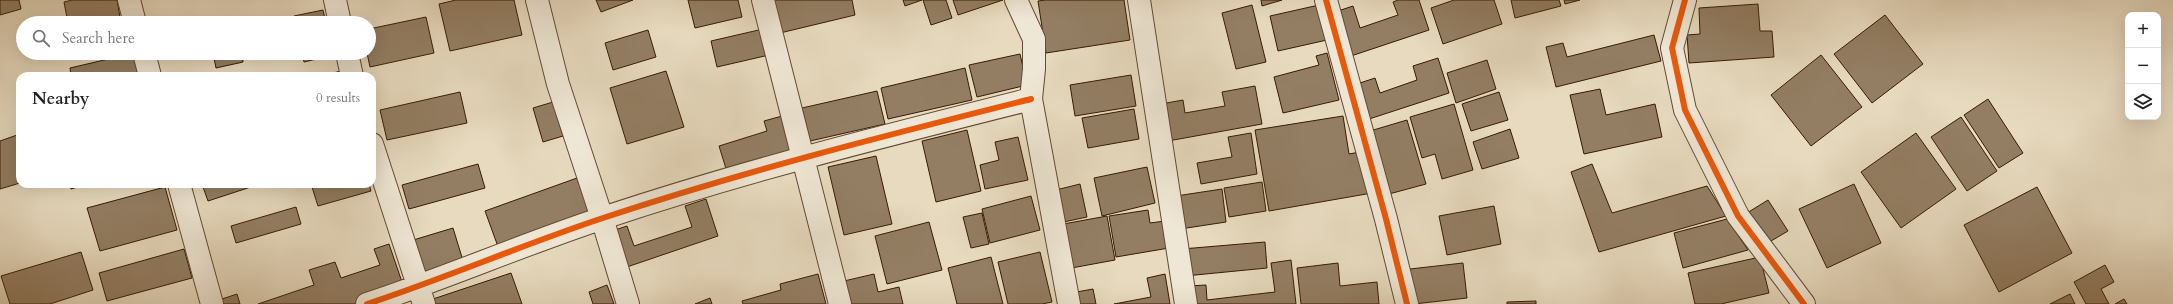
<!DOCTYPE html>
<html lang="en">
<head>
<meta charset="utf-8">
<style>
	:root { --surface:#fff; --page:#f6f6f6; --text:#222; --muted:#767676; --line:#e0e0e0 }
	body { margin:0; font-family:Cardo,serif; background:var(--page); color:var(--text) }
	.controls { position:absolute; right:12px; top:12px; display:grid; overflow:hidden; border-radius:8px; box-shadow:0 4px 16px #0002 }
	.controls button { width:36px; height:36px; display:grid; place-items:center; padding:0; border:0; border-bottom:1px solid var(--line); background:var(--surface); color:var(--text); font:20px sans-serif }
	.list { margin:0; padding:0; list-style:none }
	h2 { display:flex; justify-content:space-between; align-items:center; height:52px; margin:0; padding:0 16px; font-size:17px }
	h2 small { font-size:13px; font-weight:400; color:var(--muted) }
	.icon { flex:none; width:22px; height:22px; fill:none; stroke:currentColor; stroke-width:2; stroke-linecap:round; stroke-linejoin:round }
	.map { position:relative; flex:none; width:2173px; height:304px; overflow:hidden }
	.search { position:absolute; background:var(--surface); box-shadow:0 4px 16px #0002; left:16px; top:16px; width:360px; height:44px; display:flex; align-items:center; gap:10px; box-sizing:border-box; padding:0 14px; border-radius:22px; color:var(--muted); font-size:15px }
	.panel { position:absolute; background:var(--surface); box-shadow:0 4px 16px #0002; left:16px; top:72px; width:360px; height:116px; border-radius:12px }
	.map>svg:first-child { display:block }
</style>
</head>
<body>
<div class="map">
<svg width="2173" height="304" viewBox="0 0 2173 304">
	<rect width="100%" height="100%" fill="#e7dabf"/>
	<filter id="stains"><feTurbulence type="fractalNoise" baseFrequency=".005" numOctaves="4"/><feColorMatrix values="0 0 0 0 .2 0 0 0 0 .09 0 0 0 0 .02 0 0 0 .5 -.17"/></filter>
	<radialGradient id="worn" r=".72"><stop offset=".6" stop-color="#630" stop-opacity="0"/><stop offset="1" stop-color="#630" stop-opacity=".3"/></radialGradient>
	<path fill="#937e64" stroke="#371b01" d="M0,0H19L21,9L0,15Z
		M72,0H117L121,23H68L64,2Z
		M456,0H514L522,35L450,51L439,4Z
		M596,0H633L601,12Z
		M688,0H738L742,17L695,28Z
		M773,0H852L855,15L780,33Z
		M903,0H922L905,6Z
		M923,0H946L952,18L931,25Z
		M953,0H1003L958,15Z
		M1046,0H1124L1130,40L1046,53L1038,1Z
		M1261,0H1282L1262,6Z
		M1398,0H1419L1429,30L1348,57L1332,13L1353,6L1360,28L1398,15L1393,2Z
		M1454,0H1494L1502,24L1443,44L1431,8Z
		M1511,0H1559L1561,6L1515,18Z
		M1564,0H1580L1565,4Z
		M1758,4L1760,31H1772L1774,57L1689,63L1687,35L1700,34L1699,8Z
		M1252,5L1266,62L1236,69L1222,13Z
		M1319,5L1327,40L1278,51L1270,16Z
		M323,10L326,23H295L294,16Z
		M1885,15L1923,64L1872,103L1834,54Z
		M426,17L434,53L370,67L367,53H369V29Z
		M763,29L769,55L717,67L711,41Z
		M648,30L656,57L613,70L605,43Z
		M1654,35L1661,61L1556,87L1546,47L1563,43L1567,57Z
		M134,53L139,76H71L70,68Z
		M213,53H242L243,62L216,68Z
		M302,53H333V55L304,62Z
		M1327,53L1339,100L1283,113L1274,77L1319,65L1316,56Z
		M1020,54L1027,85L977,97L969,65Z
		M1821,55L1862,107L1811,146L1771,95Z
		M1438,58L1449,93L1366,120L1354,85L1375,78L1380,93L1417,80L1413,66Z
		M1487,60L1496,89L1456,103L1447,73Z
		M965,68L972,100L888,119L881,88Z
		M345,70L346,76H321Z
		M666,71L684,127L627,144L610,88Z
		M1131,75L1136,106L1075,116L1070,85Z
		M1255,86L1262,124L1168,141L1161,104L1183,100L1185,113L1225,106L1222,92Z
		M1600,89L1606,115L1655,104L1662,137L1584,154L1570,95Z
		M877,91L885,124L810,141L802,108Z
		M460,92L467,123L387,140L380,110Z
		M1499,92L1508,120L1471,131L1462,104Z
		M1988,99L2023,153L1999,168L1964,115Z
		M553,102L563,136L543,142L533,108Z
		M1454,104L1473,170L1442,179L1435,154L1422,158L1410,117Z
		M1134,109L1139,139L1088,148L1082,118Z
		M782,116L794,155L728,175L719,146L767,131L764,121Z
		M1343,116L1349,154L1365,151L1372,193L1269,211L1255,130Z
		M1961,117L1997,171L1967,191L1931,137Z
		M1407,120L1426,184L1389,194L1370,131Z
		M1510,129L1519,158L1482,169L1473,142Z
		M967,130L981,191L936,202L922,141Z
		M1251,133L1257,174L1201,184L1197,163L1232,157L1228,137Z
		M1916,133L1956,189L1901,228L1861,172Z
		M20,134V183L0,189V141Z
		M1018,137L1028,180L985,189L980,165L999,160L995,142Z
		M876,156L892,224L844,235L828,167Z
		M478,164L485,188L409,209L402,185Z
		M1592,164L1612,213L1707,186L1726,216L1599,252L1571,172Z
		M1147,167L1155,203L1102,216L1094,178Z
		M577,178L592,219L500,252L485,211Z
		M1262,182L1266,211L1229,217L1224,188Z
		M69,184H87L71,189Z
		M202,184H260L208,201Z
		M311,184H369L371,191L318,206Z
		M1080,184L1087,217L1059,223L1052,191Z
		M1854,184L1881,243L1827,268L1799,209Z
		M165,187L177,230L100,251L87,208Z
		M2037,187L2072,253L1999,292L1964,225Z
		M1222,189L1226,222L1180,229L1176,196Z
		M1031,196L1040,230L990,243L982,209Z
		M706,199L718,236L621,269L609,232L627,226L634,246L692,227L685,206Z
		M1768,200L1788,231L1766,244L1747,213Z
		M1494,206L1501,244L1447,255L1439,216Z
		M296,207L301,224L236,243L231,226Z
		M1148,210L1150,223L1165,221L1169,248L1116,257L1109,216Z
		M982,213L989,244L971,248L963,217Z
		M1107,216L1115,260L1066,269L1058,225Z
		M1727,219L1748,250L1683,268L1674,233Z
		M929,222L942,270L887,284L875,236Z
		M453,228L464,264L421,277L410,241Z
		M1265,242L1267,268L1185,276L1182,249Z
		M389,244L404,288L354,304H258L314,285L309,270L335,262L341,278L380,265L374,249Z
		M184,249L192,278L107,301L99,273Z
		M81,252L93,290L50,304H10L1,276Z
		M1040,252L1052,302L1042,304H1008L998,262Z
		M991,257L1003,304H957L948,268Z
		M1760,257L1769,293L1721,304H1695L1688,273Z
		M1291,260L1296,304H1191L1189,286L1206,285L1207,300L1275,292L1271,263Z
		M1338,263L1340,286L1377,282L1379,304H1301L1297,268Z
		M1463,263L1467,298L1414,304L1410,269Z
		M2105,265L2114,282L2101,289L2109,304H2086L2074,282Z
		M511,273L522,304H435L433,299Z
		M818,274L826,304H743L742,301L781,290L780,284Z
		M874,274L878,292L899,287L903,304H850L844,281Z
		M1165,274L1170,304H1114L1151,297L1147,278Z
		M607,285L614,304H593L589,292Z
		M1093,289L1096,304H1073L1071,293Z
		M237,294L240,304H221L219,300Z
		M2070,294L2075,304H2050Z
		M710,298L712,304H695Z
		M2124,299L2127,304H2115Z
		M1536,301V304H1507V302Z"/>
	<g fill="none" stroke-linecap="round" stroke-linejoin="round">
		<defs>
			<path id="street" d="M129,0L135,23
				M335,0L340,23
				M537,0L558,84L602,218L628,304
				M763,0L840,304
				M1016,0L1034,39V69L1031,99L1069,304
				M1139,0L1186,304
				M1326,0L1386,219L1407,304
				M1685,0L1672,48L1685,110L1738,216L1804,304
				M144,53L150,76
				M347,53L352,76
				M372,144L424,304
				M179,184L212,304
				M367,304C446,278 524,244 603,218C744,171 888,135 1031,99"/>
		</defs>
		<use href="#street" stroke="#634b30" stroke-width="24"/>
		<use href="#street" stroke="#efe7d5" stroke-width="22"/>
		<defs>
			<path id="cycleway" d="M1326,0L1386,219L1407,304
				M1685,0L1672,48L1685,110L1738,216L1804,304
				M367,304C446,278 524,244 603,218C744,171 888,135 1031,99"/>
		</defs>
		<use href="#cycleway" stroke="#efe7d5" stroke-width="8"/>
		<use href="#cycleway" stroke="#e8590c" stroke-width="6"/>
	</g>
	<rect width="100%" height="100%" filter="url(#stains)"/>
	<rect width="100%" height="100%" fill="url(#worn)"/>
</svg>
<div class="controls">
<button>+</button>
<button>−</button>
<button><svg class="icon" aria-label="layers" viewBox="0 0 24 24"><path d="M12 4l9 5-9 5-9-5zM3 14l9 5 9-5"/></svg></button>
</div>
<div class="search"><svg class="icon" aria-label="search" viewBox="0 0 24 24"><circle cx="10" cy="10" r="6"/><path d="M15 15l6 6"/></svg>Search here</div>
<section class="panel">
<h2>Nearby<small>0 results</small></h2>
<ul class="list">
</ul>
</section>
</div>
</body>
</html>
